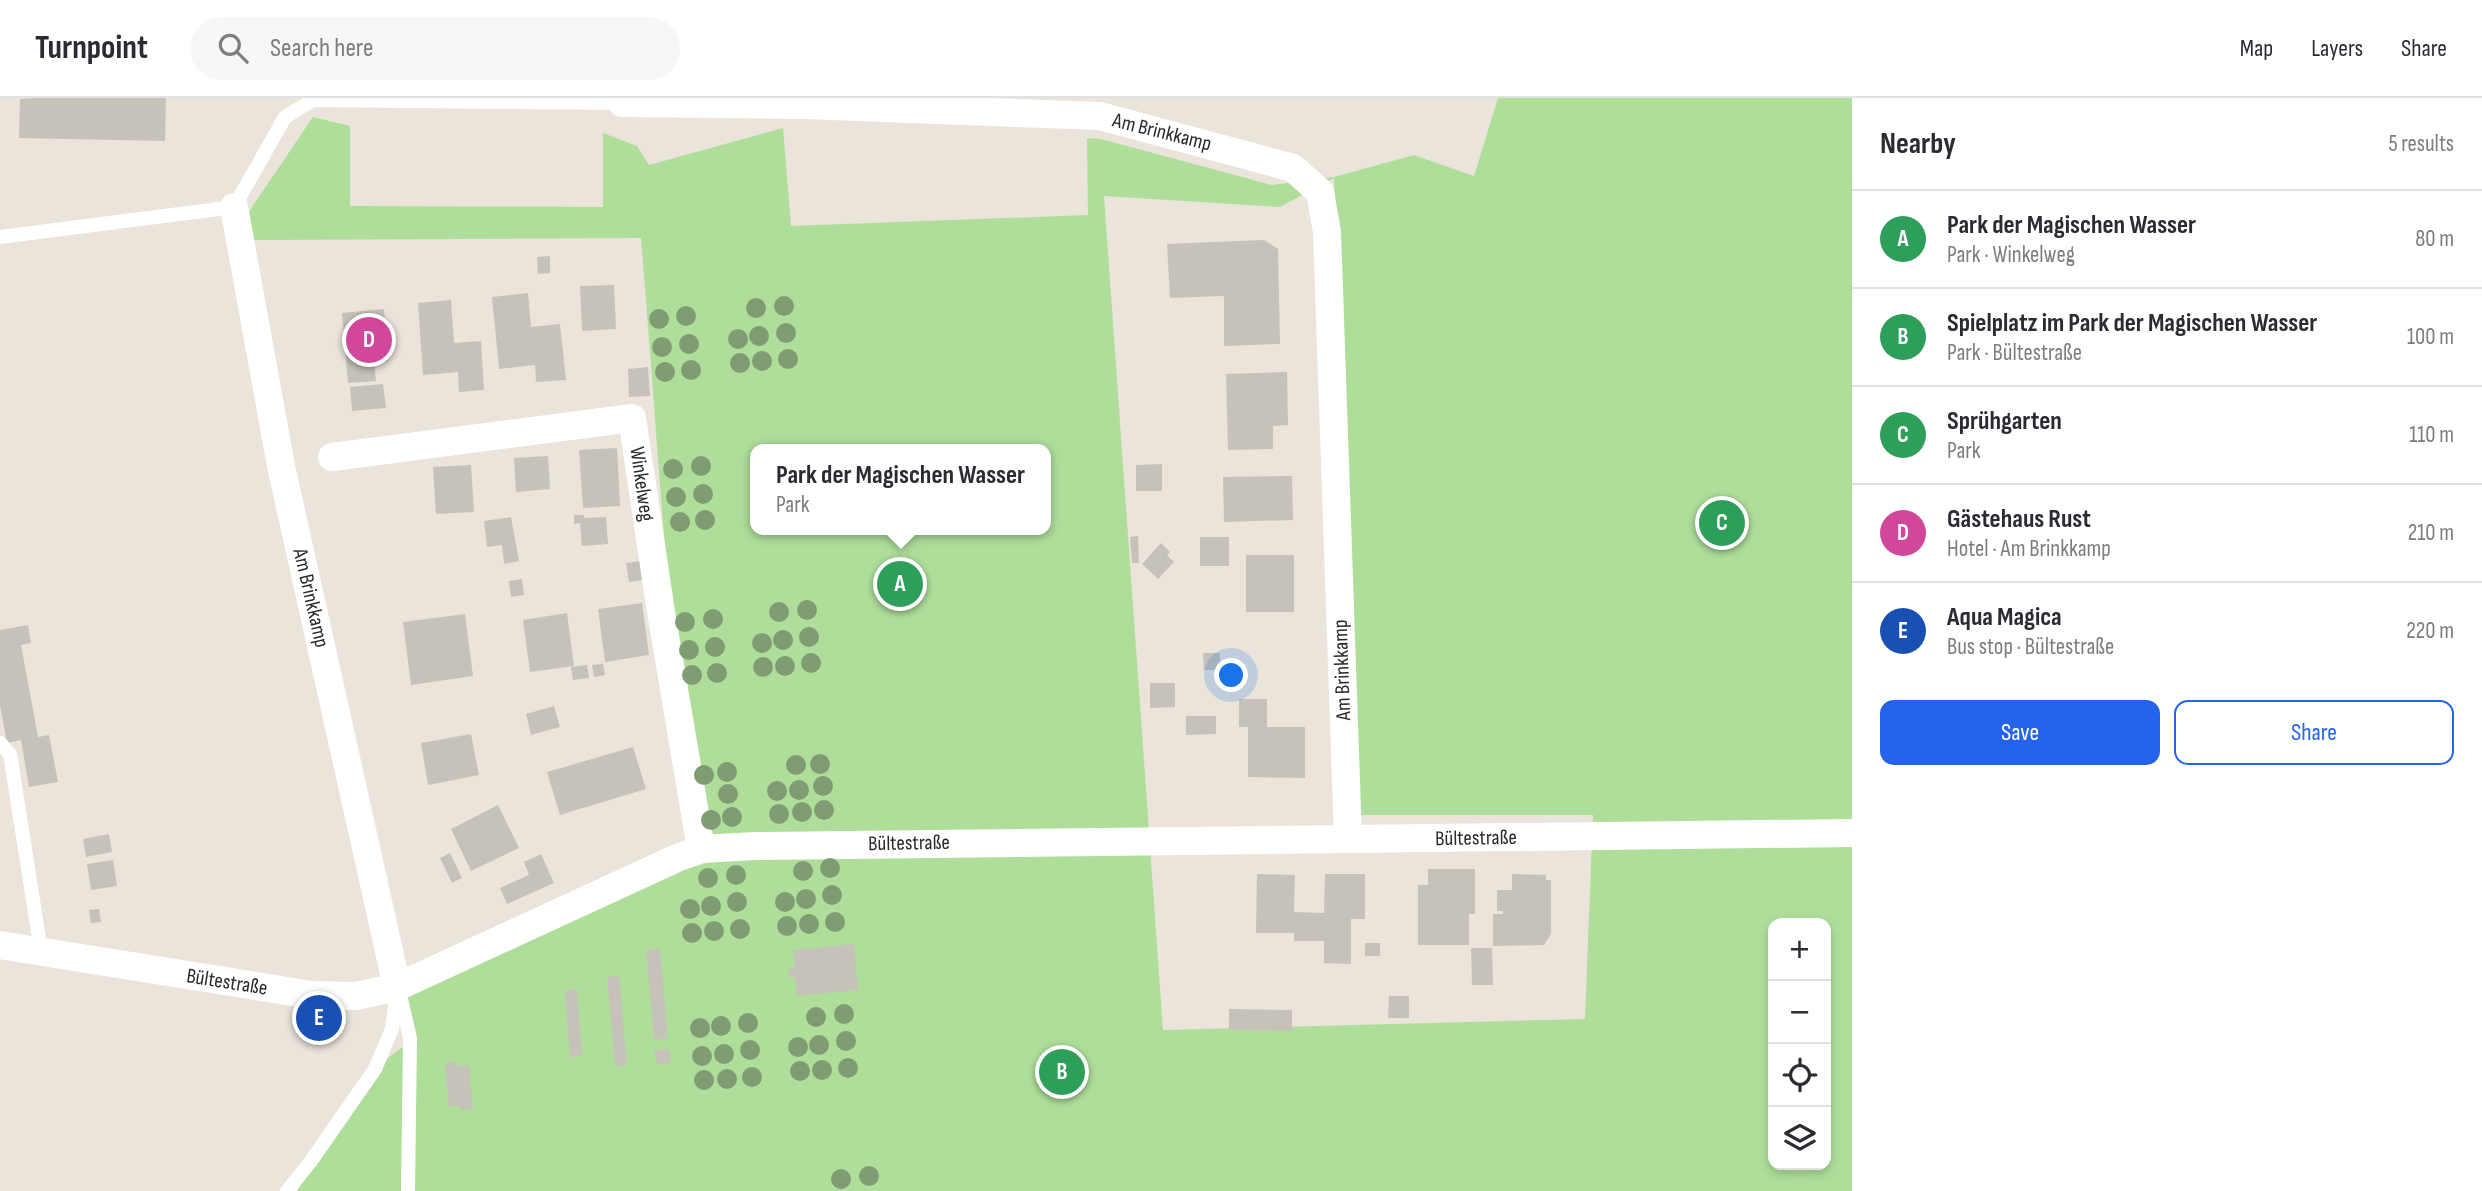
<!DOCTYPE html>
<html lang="en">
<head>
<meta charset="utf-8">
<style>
	:root { --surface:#fff; --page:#f7f7f7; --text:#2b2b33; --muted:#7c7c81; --line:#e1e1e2; --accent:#2563eb }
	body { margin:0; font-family:"Sofia Sans Condensed",sans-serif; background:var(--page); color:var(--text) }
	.controls { position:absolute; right:21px; bottom:21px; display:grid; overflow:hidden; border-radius:14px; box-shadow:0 4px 10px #0003 }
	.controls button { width:63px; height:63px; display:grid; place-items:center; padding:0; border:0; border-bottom:2px solid var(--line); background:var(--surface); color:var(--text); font:35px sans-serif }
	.you { position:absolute; left:1232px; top:578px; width:24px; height:24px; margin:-18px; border:5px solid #fff; border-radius:50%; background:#1a73e8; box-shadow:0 0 0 10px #1a73e833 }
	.badge { display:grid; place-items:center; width:46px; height:46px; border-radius:50%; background:var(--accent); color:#fff; font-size:23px; font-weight:700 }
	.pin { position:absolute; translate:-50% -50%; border:4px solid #fff; box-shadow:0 2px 7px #0006 }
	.popup { position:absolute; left:750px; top:346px; width:301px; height:91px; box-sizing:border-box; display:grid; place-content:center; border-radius:14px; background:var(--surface); filter:drop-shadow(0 2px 5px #0005); font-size:23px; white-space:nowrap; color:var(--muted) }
	.popup b { font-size:26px; color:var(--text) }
	.popup::after { content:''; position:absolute; left:50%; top:100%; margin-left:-14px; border:14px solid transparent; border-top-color:var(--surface) }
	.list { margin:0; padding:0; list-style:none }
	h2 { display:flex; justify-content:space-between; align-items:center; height:91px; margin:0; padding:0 28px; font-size:30px }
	h2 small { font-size:23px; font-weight:400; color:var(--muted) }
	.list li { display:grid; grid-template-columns:46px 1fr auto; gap:21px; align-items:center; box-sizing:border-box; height:98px; padding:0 28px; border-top:2px solid var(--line) }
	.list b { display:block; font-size:26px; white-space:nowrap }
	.list p { margin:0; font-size:23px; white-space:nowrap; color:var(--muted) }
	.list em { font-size:23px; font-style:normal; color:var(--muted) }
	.actions { display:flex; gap:14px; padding:21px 28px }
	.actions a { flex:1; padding:16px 0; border:2px solid var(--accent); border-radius:14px; text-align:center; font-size:24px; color:var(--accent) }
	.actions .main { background:var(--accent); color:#fff }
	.icon { flex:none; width:38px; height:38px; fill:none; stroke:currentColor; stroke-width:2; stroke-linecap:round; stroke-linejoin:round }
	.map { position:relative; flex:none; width:1852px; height:1093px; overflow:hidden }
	header { display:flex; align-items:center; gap:42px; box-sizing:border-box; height:98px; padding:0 35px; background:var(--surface); border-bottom:2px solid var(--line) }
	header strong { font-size:33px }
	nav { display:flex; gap:38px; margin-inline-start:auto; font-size:24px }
	.search { width:490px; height:63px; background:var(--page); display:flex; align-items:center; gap:18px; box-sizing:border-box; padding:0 24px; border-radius:38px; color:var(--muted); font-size:26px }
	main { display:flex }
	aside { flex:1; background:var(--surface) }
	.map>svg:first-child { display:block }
</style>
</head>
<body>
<header>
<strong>Turnpoint</strong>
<div class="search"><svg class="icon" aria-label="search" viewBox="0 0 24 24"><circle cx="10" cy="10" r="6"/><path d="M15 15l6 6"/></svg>Search here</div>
<nav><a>Map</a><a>Layers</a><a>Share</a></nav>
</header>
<main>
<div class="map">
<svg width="1852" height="1093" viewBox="0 0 1852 1093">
	<rect width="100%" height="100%" fill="#eae4db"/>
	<path fill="#afde9b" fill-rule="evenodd" d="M1498,0H1852V1093H297L388,960L405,947L397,894L676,774L707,765C701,698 684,632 676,565C661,424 653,282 641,140L245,142L239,128L313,19L350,28V108L603,109V35L637,48L649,67L783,30L791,128L1088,117L1087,40L1101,41L1272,87L1334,79L1414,57L1474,78ZM1334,80L1360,717H1593L1585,921L1163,932L1104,98L1280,109ZM755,351H1045V432H755ZM1773,825H1826V1067H1773Z"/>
	<path fill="#c6c2ba" d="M35,0H166L165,43L19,40L20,1Z
		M1264,142L1278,151L1280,246L1224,248V198L1170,200L1167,146Z
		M550,158V175L538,176L537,159Z
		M614,187L616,231L582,233L580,188Z
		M528,195L531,229L560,226L566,282L536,284L535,267L499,271L492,199Z
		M451,202L454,245L481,243L484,292L459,294L458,274L423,277L418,205Z
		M384,211L388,263L374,264L376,283L348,285L342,215Z
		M648,269L650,298L629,299L628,271Z
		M1287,274L1288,327L1273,328V351L1228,352L1226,276Z
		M383,286L386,310L352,313L350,289Z
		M617,350L620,408L583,410L579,352Z
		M548,358L550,391L516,394L514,360Z
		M1162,366V393H1136V367Z
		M471,367L474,414L436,416L433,369Z
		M1292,378L1293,422L1224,424L1223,379Z
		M574,417H584V420L606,419L608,446L582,448L580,425L574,426Z
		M511,419L519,463L504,466L502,447L487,449L484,423Z
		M1138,438L1139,465H1132L1130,439Z
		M1200,439H1229V468H1200Z
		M1161,445L1170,454L1167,457L1174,464L1158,481L1142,466Z
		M1246,457H1294V514H1246Z
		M648,462L650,481L629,484L626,465Z
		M522,481L524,497L511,499L509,483Z
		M642,505L649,557L605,564L598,511Z
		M567,515L574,568L530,574L523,522Z
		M465,516L473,578L411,587L403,524Z
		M28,527L31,545L21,547L38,639L49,637L58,684L29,689L21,642L7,645L0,607V532Z
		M1203,555H1220V572H1204Z
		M603,566L605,577L594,579L592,567Z
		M587,567L589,580L573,582L571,569Z
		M1150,585H1175V609L1150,610Z
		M1239,601H1267V629H1305V680L1248,679V629H1239Z
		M554,608L560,629L531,637L526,616Z
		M1186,618H1216V636L1186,637Z
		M471,636L479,677L428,687L421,645Z
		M633,649L646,691L560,717L547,674Z
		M498,707L519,750L471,773L451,731Z
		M109,736L112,754L86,759L83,741Z
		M450,755L462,780L452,785L440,760Z
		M541,756L554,785L507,806L500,790L529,777L524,764Z
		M113,762L117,788L91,792L87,766Z
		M1428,771H1475V816H1469V847H1418V787H1428Z
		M1257,776L1295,777L1294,814L1324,815L1325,776H1365V821H1351V866L1324,865V843H1294V835H1256Z
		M1512,776L1546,777V782H1551V836L1544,847L1493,848V816H1503V813H1497V792H1512Z
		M99,811L101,824L91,825L89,812Z
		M1365,845H1380V858H1365Z
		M854,846L858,892L797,898L795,879H789L788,871L795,870L793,852Z
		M1471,850H1492L1493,887H1472Z
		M660,851L668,940L654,942L646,852Z
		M619,878L627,967L615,968L607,879Z
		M577,891L582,958L570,959L565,892Z
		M1389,898H1409V920H1388Z
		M1229,911L1292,912V933L1229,932Z
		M669,951L670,965L656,966L654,953Z
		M456,964V968L469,967L473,1011L460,1012V1008L449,1009L445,965Z"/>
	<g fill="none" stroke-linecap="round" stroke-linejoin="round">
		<path stroke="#fff" stroke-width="14" d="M0,139L234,109L285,19L313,2L622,5
			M0,645L10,656L41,853
			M400,897L410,940L408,1093
			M287,1093L311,1063L375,971L392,931L397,889"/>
		<path stroke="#fff" stroke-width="28" d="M622,5L803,7L1100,18L1293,70L1320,94L1327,134L1348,741
			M234,109L281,368L397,889
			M332,359L632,320L661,514L701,751
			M0,847L312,897L356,898L397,889L677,760L701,751L756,748L1852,735"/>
	</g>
	<g fill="#809c73">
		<circle cx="784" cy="208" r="10"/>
		<circle cx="756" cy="210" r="10"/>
		<circle cx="686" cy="218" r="10"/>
		<circle cx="659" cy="221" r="10"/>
		<circle cx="786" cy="235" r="10"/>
		<circle cx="759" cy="238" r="10"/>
		<circle cx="738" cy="241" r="10"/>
		<circle cx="689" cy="246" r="10"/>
		<circle cx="662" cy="249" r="10"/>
		<circle cx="788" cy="261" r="10"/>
		<circle cx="762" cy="263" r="10"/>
		<circle cx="740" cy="265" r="10"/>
		<circle cx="691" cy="272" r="10"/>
		<circle cx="665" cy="274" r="10"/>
		<circle cx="701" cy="368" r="10"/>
		<circle cx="673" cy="371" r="10"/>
		<circle cx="703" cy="396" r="10"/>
		<circle cx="676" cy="399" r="10"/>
		<circle cx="705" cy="422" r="10"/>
		<circle cx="680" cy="424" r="10"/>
		<circle cx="807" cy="512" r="10"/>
		<circle cx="779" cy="514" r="10"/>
		<circle cx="713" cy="521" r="10"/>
		<circle cx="685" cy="524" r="10"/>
		<circle cx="809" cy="539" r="10"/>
		<circle cx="783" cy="542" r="10"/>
		<circle cx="762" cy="545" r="10"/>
		<circle cx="715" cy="549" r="10"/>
		<circle cx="689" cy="552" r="10"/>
		<circle cx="811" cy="565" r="10"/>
		<circle cx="785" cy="568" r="10"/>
		<circle cx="763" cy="569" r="10"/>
		<circle cx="717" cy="575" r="10"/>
		<circle cx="692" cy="577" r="10"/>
		<circle cx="820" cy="666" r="10"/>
		<circle cx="796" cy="667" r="10"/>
		<circle cx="727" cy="674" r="10"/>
		<circle cx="704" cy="677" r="10"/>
		<circle cx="823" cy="688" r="10"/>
		<circle cx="799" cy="692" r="10"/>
		<circle cx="777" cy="693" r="10"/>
		<circle cx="728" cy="696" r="10"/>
		<circle cx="824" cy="712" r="10"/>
		<circle cx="802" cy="714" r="10"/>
		<circle cx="779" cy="716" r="10"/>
		<circle cx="732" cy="719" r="10"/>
		<circle cx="711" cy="722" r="10"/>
		<circle cx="830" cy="770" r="10"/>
		<circle cx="803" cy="773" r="10"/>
		<circle cx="736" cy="777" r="10"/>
		<circle cx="708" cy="780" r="10"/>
		<circle cx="832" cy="797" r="10"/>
		<circle cx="806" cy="801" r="10"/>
		<circle cx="737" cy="804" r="10"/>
		<circle cx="785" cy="804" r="10"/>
		<circle cx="711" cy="808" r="10"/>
		<circle cx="690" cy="811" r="10"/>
		<circle cx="835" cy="824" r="10"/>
		<circle cx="809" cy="826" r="10"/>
		<circle cx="787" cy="828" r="10"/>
		<circle cx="740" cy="831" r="10"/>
		<circle cx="714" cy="833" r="10"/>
		<circle cx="692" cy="835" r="10"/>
		<circle cx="844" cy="916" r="10"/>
		<circle cx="816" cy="919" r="10"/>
		<circle cx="748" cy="925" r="10"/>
		<circle cx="721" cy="928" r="10"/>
		<circle cx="700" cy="930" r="10"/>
		<circle cx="846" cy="943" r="10"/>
		<circle cx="819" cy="947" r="10"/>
		<circle cx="798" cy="949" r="10"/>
		<circle cx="750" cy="952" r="10"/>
		<circle cx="724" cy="956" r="10"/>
		<circle cx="702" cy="958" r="10"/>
		<circle cx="848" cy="970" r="10"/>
		<circle cx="822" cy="972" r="10"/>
		<circle cx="800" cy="973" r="10"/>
		<circle cx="752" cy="979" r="10"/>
		<circle cx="727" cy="981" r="10"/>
		<circle cx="704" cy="982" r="10"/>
		<circle cx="869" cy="1078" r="10"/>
		<circle cx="841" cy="1081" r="10"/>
	</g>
	<g text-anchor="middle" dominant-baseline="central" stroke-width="6" stroke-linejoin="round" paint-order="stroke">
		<g font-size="21" fill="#292929" stroke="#fff">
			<text transform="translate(1162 34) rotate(14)">Am Brinkkamp</text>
			<text transform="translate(642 386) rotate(82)">Winkelweg</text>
			<text transform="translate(311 500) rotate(77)">Am Brinkkamp</text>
			<text transform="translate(1342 572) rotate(-92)">Am Brinkkamp</text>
			<text transform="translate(1476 740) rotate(-1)">Bültestraße</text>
			<text transform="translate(909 745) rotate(-1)">Bültestraße</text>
			<text transform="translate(227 884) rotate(9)">Bültestraße</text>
		</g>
	</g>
</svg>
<div class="controls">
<button>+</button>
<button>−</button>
<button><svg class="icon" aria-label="locate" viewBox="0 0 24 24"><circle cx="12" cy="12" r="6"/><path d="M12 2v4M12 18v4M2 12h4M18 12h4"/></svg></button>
<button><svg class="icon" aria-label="layers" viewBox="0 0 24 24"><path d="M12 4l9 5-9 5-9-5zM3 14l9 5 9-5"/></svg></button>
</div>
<div class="you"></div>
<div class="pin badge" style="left:900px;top:486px;background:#2e9e5b">A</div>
<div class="popup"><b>Park der Magischen Wasser</b>Park</div>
<div class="pin badge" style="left:1062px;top:974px;background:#2e9e5b">B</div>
<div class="pin badge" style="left:1722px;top:425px;background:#2e9e5b">C</div>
<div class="pin badge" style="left:369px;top:242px;background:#d1479c">D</div>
<div class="pin badge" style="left:319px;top:920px;background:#1a4fb4">E</div>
</div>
<aside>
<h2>Nearby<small>5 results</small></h2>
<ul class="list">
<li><span class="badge" style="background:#2e9e5b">A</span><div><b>Park der Magischen Wasser</b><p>Park · Winkelweg</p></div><em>80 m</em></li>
<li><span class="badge" style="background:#2e9e5b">B</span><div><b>Spielplatz im Park der Magischen Wasser</b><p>Park · Bültestraße</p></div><em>100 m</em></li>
<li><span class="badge" style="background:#2e9e5b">C</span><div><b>Sprühgarten</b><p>Park</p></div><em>110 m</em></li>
<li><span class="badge" style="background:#d1479c">D</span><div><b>Gästehaus Rust</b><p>Hotel · Am Brinkkamp</p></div><em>210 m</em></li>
<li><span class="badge" style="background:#1a4fb4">E</span><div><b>Aqua Magica</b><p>Bus stop · Bültestraße</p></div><em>220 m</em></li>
</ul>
<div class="actions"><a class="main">Save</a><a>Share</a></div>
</aside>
</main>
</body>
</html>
